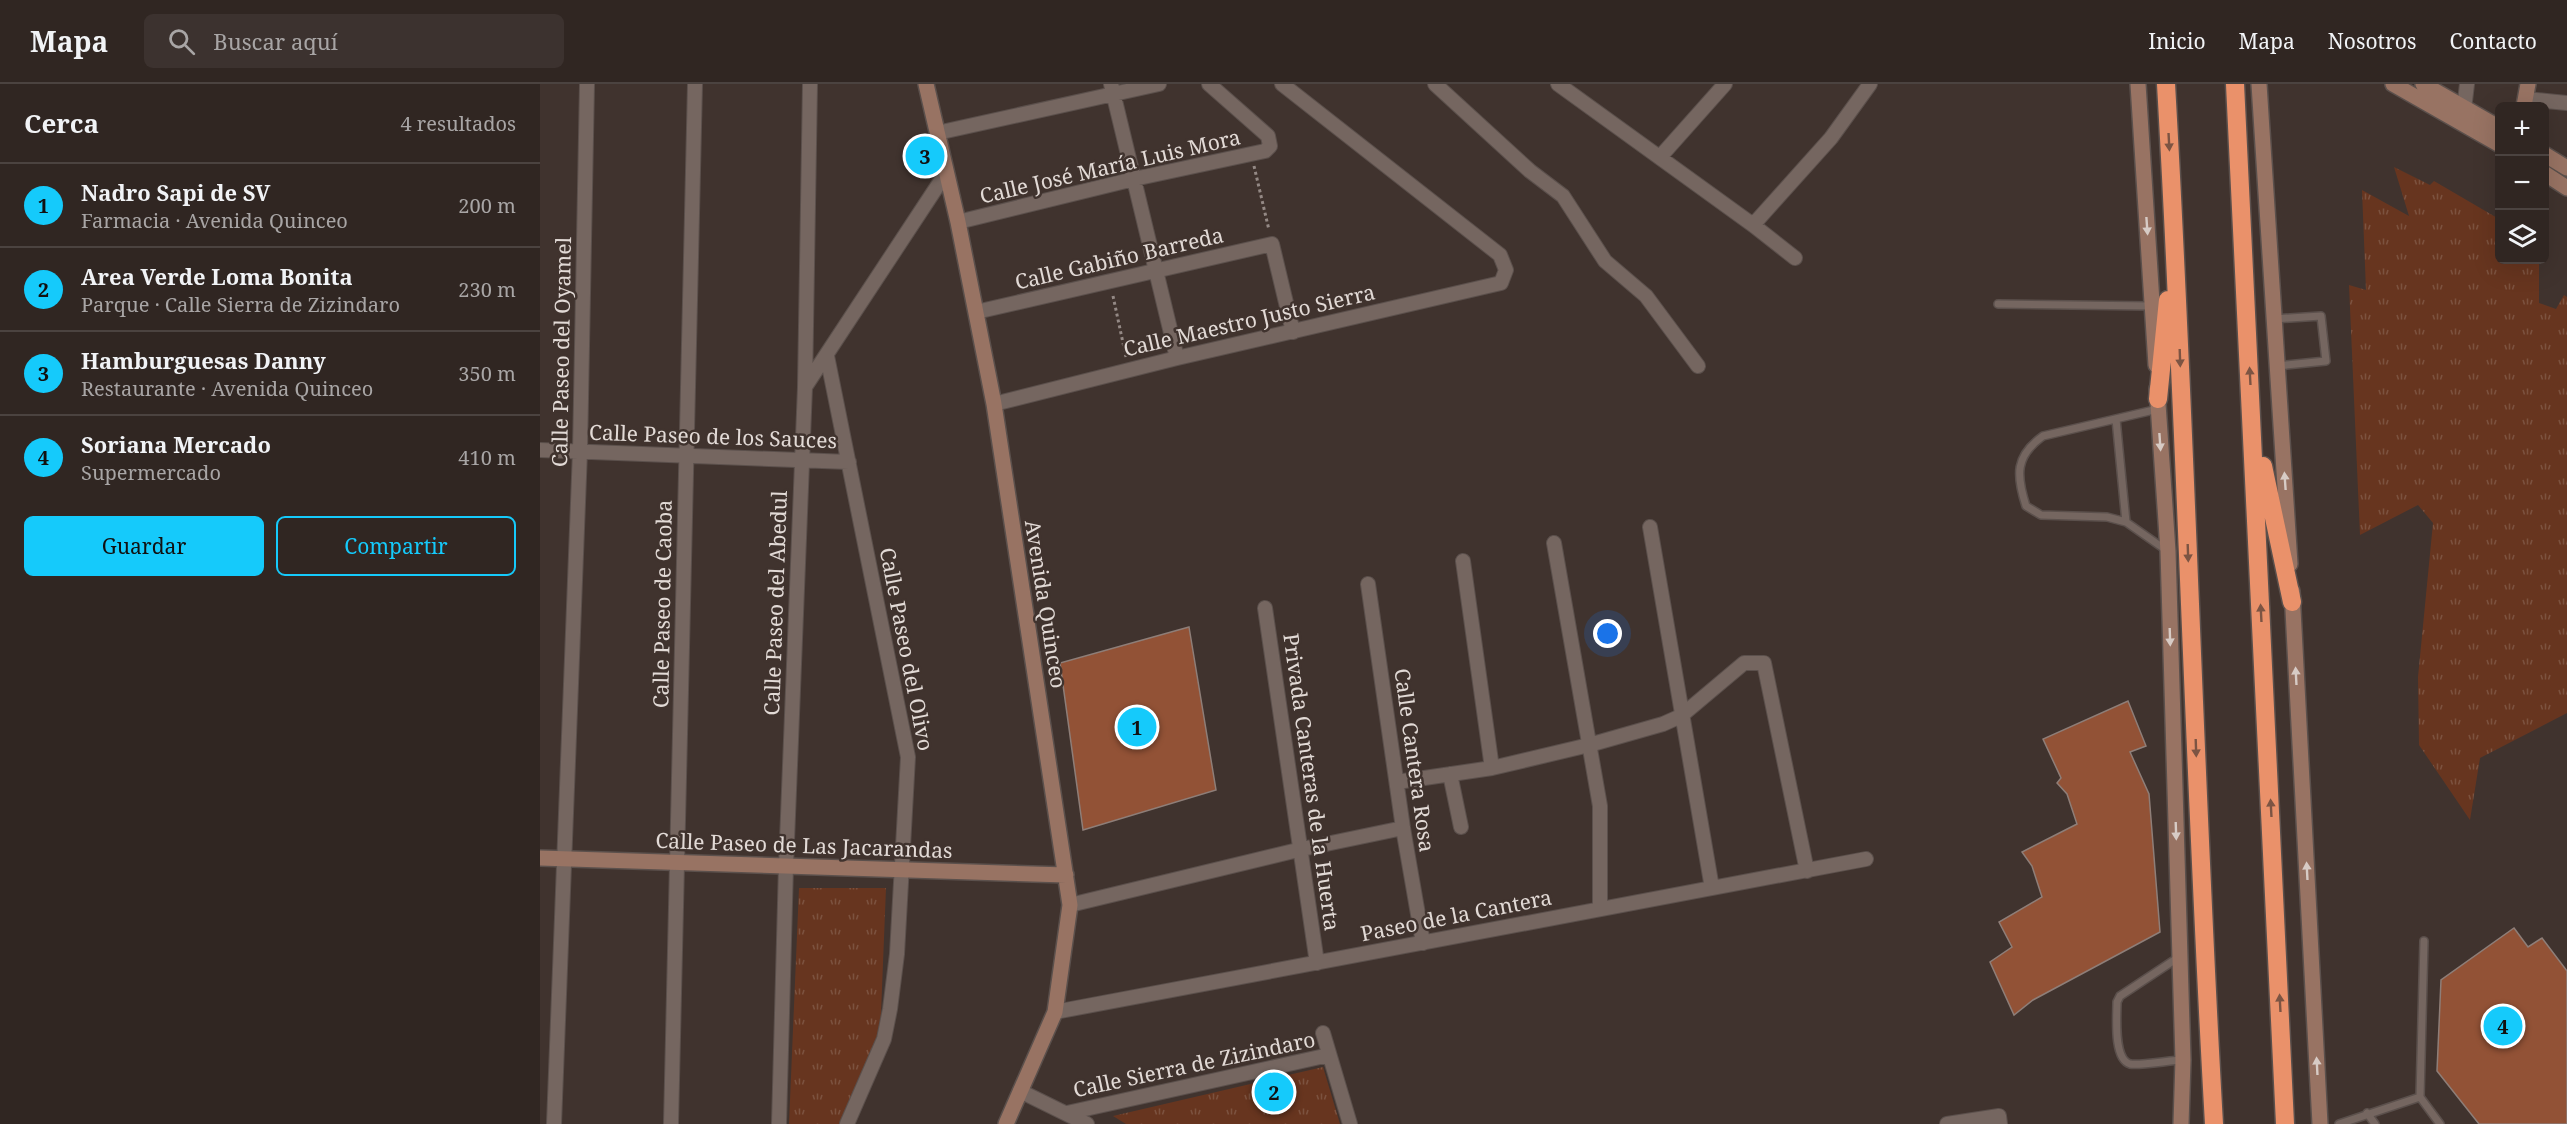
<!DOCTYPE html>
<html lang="es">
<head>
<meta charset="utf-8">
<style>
	:root { --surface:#302622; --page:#3c322f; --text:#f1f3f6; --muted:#a8a5a5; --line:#4b4340; --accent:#15cafb }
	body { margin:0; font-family:"Noto Serif",serif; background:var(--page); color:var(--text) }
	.controls { position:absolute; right:18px; top:18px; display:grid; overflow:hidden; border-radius:9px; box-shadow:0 6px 24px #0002 }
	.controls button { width:54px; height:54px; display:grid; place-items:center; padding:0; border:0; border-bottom:2px solid var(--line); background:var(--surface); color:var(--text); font:30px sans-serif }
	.you { position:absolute; left:1068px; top:550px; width:21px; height:21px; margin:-15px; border:4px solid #fff; border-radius:50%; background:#1a73e8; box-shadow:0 0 0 9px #1a73e833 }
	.badge { display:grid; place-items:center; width:39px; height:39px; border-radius:50%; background:var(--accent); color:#111; font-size:20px; font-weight:700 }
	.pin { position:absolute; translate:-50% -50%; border:3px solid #fff; box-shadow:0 2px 6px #0006 }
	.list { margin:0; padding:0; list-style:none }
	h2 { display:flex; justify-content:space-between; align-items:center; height:78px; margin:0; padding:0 24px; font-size:26px }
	h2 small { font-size:20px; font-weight:400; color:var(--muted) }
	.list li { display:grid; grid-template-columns:39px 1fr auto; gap:18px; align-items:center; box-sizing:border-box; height:84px; padding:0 24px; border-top:2px solid var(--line) }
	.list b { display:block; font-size:22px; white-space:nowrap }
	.list p { margin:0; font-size:20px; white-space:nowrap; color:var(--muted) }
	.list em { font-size:20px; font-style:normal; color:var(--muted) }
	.actions { display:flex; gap:12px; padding:18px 24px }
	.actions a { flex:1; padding:14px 0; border:2px solid var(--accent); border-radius:9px; text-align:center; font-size:21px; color:var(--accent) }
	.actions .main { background:var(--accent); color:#111 }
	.icon { flex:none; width:33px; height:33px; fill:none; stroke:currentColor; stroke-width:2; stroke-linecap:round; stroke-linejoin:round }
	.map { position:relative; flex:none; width:2027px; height:1040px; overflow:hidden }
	header { display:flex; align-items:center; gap:36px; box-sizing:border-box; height:84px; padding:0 30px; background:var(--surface); border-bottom:2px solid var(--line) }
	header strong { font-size:28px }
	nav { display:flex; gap:33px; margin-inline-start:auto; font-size:21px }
	.search { width:420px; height:54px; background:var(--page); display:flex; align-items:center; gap:15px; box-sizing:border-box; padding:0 21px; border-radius:9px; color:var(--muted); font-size:22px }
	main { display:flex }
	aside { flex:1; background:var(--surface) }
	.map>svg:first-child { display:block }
</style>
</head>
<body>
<header>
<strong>Mapa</strong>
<div class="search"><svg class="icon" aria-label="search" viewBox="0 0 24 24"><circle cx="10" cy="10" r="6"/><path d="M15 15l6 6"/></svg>Buscar aquí</div>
<nav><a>Inicio</a><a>Mapa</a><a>Nosotros</a><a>Contacto</a></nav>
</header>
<main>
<aside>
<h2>Cerca<small>4 resultados</small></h2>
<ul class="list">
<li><span class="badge">1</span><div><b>Nadro Sapi de SV</b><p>Farmacia · Avenida Quinceo</p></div><em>200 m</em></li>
<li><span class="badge">2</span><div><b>Area Verde Loma Bonita</b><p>Parque · Calle Sierra de Zizindaro</p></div><em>230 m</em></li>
<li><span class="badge">3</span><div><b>Hamburguesas Danny</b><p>Restaurante · Avenida Quinceo</p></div><em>350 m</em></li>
<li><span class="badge">4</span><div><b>Soriana Mercado</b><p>Supermercado</p></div><em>410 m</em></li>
</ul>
<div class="actions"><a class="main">Guardar</a><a>Compartir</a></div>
</aside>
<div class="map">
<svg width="2027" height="1040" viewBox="0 0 2027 1040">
	<defs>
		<pattern id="park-tufts" width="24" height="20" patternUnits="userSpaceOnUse" patternTransform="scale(1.5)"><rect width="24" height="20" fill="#67351f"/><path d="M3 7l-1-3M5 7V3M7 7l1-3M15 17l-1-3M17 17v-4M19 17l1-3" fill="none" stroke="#7c523f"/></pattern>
	</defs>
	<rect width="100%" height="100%" fill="#40332e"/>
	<path fill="url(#park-tufts)" d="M1854,83L1890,101L1894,97L1959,135L1960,176H1999V219L2016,225L2024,211L2027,213V629L1940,674L1930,736L1879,661L1878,593L1893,439L1878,421L1820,451L1809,201L1826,206L1822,106L1869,132Z
		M259,804H346L340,954L299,1040H249Z
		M783,983L800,1040H586L573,1032Z"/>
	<path fill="#925236" stroke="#8e7e78" stroke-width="1.5" d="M649,543L676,706L543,746L520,579Z
		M1588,617L1606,662L1590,668L1609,710L1620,848L1493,916L1474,931L1450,878L1472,863L1459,838L1502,813L1492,782L1482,768L1537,740L1527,710L1517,699L1521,694L1503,655Z
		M1974,844L1988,863L2002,854L2027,887V1040H1939L1897,987L1901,896Z"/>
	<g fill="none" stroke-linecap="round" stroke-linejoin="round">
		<defs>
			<path id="lane" d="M1458,220L1611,222
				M1734,235L1781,232L1786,277L1737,282
				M1618,325L1503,352C1475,372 1476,391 1486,422L1501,431L1567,433L1586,438L1626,466
				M1576,335L1586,438
				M1884,857L1880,1013L1900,1040
				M1639,873L1580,912L1577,918C1577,932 1573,975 1590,980C1599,982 1632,976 1643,976
				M1827,1029L1835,1040
				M1799,1040L1880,1013"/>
			<path id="street" d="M571,0L637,274
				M895,0L990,87L1023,112L1065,177L1106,212L1158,282
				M1018,0L1213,141L1255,174
				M1986,15L2027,19
				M1923,34L1927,0
				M397,49L619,0
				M1120,73L1185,0
				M418,138L594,95L725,67L730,62L728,52L669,0
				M1213,141L1291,54L1330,0
				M436,228L732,160L753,248
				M287,272L368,673L357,870L350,925L344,955L307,1040
				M265,303L406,89
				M454,320L637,274L961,199L966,186L960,171L742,0
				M0,366L309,378
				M1110,443L1172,804
				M1014,459L1060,722V825
				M923,477L952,684
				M828,500L863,744L883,859
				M725,524L777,879
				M910,690L921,743
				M857,698L952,684L1049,661L1123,640L1141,632L1204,579H1224L1267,787
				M530,821L762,765L863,744
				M515,928L1326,775
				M783,949L810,1040
				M480,1007L547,1040
				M527,1029L789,971
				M14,1040L40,367L47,0
				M131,1040L155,0
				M239,1040L246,782L265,303L270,0
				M1407,1040L1459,1032L1460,1040"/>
			<path id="secondary" d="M386,0L418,138L454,320L530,821L515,928L466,1040
				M1598,0L1616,281
				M1719,0L1750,480
				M1853,0L1960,61
				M1883,0L1960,44
				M1984,22L1988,0
				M2004,70L2027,84
				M2004,89L2027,104
				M1617,305L1628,467L1643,976L1641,1040
				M1752,507L1780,1040
				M0,774L526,791"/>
			<path id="highway" d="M1626,0C1646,346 1654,694 1674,1040
				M1695,0L1745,1040
				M1618,315L1628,216
				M1723,382L1752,518"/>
		</defs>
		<use href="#lane" stroke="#5b504c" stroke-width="10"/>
		<use href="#street" stroke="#5b504c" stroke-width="16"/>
		<use href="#secondary" stroke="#5b504c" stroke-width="18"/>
		<use href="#highway" stroke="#5b504c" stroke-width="21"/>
		<path stroke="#948985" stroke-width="3" stroke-dasharray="3 3" stroke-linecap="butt" d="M714,82L729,146
			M573,212L586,273"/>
		<use href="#lane" stroke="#756660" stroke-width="7"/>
		<use href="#street" stroke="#756660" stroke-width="14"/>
		<use href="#secondary" stroke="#987363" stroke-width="15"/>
		<use href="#highway" stroke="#ea916a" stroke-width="18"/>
	</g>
	<defs><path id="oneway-solid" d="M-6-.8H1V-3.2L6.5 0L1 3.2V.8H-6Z" transform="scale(1.5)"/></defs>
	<g fill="#7c5443">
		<use href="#oneway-solid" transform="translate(1629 58) rotate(87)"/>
		<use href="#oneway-solid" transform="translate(1640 274) rotate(88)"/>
		<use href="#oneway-solid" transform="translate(1710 292) rotate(-93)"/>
		<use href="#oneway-solid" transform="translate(1648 469) rotate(88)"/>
		<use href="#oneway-solid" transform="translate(1721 529) rotate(-93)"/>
		<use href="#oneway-solid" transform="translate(1656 664) rotate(88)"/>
		<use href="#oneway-solid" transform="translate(1731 724) rotate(-93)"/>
		<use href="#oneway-solid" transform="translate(1740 919) rotate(-93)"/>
	</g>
	<g fill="#d7cbc5">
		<use href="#oneway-solid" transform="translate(1607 142) rotate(86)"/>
		<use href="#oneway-solid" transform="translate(1620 358) rotate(86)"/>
		<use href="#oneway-solid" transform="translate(1745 397) rotate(-94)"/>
		<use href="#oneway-solid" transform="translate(1630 553) rotate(88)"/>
		<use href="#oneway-solid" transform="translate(1756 592) rotate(-93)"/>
		<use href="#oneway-solid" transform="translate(1636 747) rotate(88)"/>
		<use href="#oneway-solid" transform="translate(1767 787) rotate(-93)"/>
		<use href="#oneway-solid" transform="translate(1777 982) rotate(-93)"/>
	</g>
	<g text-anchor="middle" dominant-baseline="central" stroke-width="5" stroke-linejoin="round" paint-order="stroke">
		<g font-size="21" fill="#e2dad6" stroke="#40332e">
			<text transform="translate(570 82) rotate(-13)">Calle José María Luis Mora</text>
			<text transform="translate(579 174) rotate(-13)">Calle Gabiño Barreda</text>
			<text transform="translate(709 236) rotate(-13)">Calle Maestro Justo Sierra</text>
			<text transform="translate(21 268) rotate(-89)">Calle Paseo del Oyamel</text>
			<text transform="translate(173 352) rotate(2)">Calle Paseo de los Sauces</text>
			<text transform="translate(235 519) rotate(-88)">Calle Paseo del Abedul</text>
			<text transform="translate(122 520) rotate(-89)">Calle Paseo de Caoba</text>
			<text transform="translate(506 520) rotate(81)">Avenida Quinceo</text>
			<text transform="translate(367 565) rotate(79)">Calle Paseo del Olivo</text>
			<text transform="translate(875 676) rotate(82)">Calle Cantera Rosa</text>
			<text transform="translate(772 698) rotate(82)">Privada Canteras de la Huerta</text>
			<text transform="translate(264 761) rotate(2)">Calle Paseo de Las Jacarandas</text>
			<text transform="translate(916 831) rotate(-11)">Paseo de la Cantera</text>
			<text transform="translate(654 980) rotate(-12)">Calle Sierra de Zizindaro</text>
		</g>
	</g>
</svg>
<div class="controls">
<button>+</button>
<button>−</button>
<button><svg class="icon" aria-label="layers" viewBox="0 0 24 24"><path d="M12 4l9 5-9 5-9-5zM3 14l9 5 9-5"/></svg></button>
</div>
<div class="you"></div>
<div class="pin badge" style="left:597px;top:643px">1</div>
<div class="pin badge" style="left:734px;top:1008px">2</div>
<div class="pin badge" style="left:385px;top:72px">3</div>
<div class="pin badge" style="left:1963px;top:942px">4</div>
</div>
</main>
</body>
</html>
